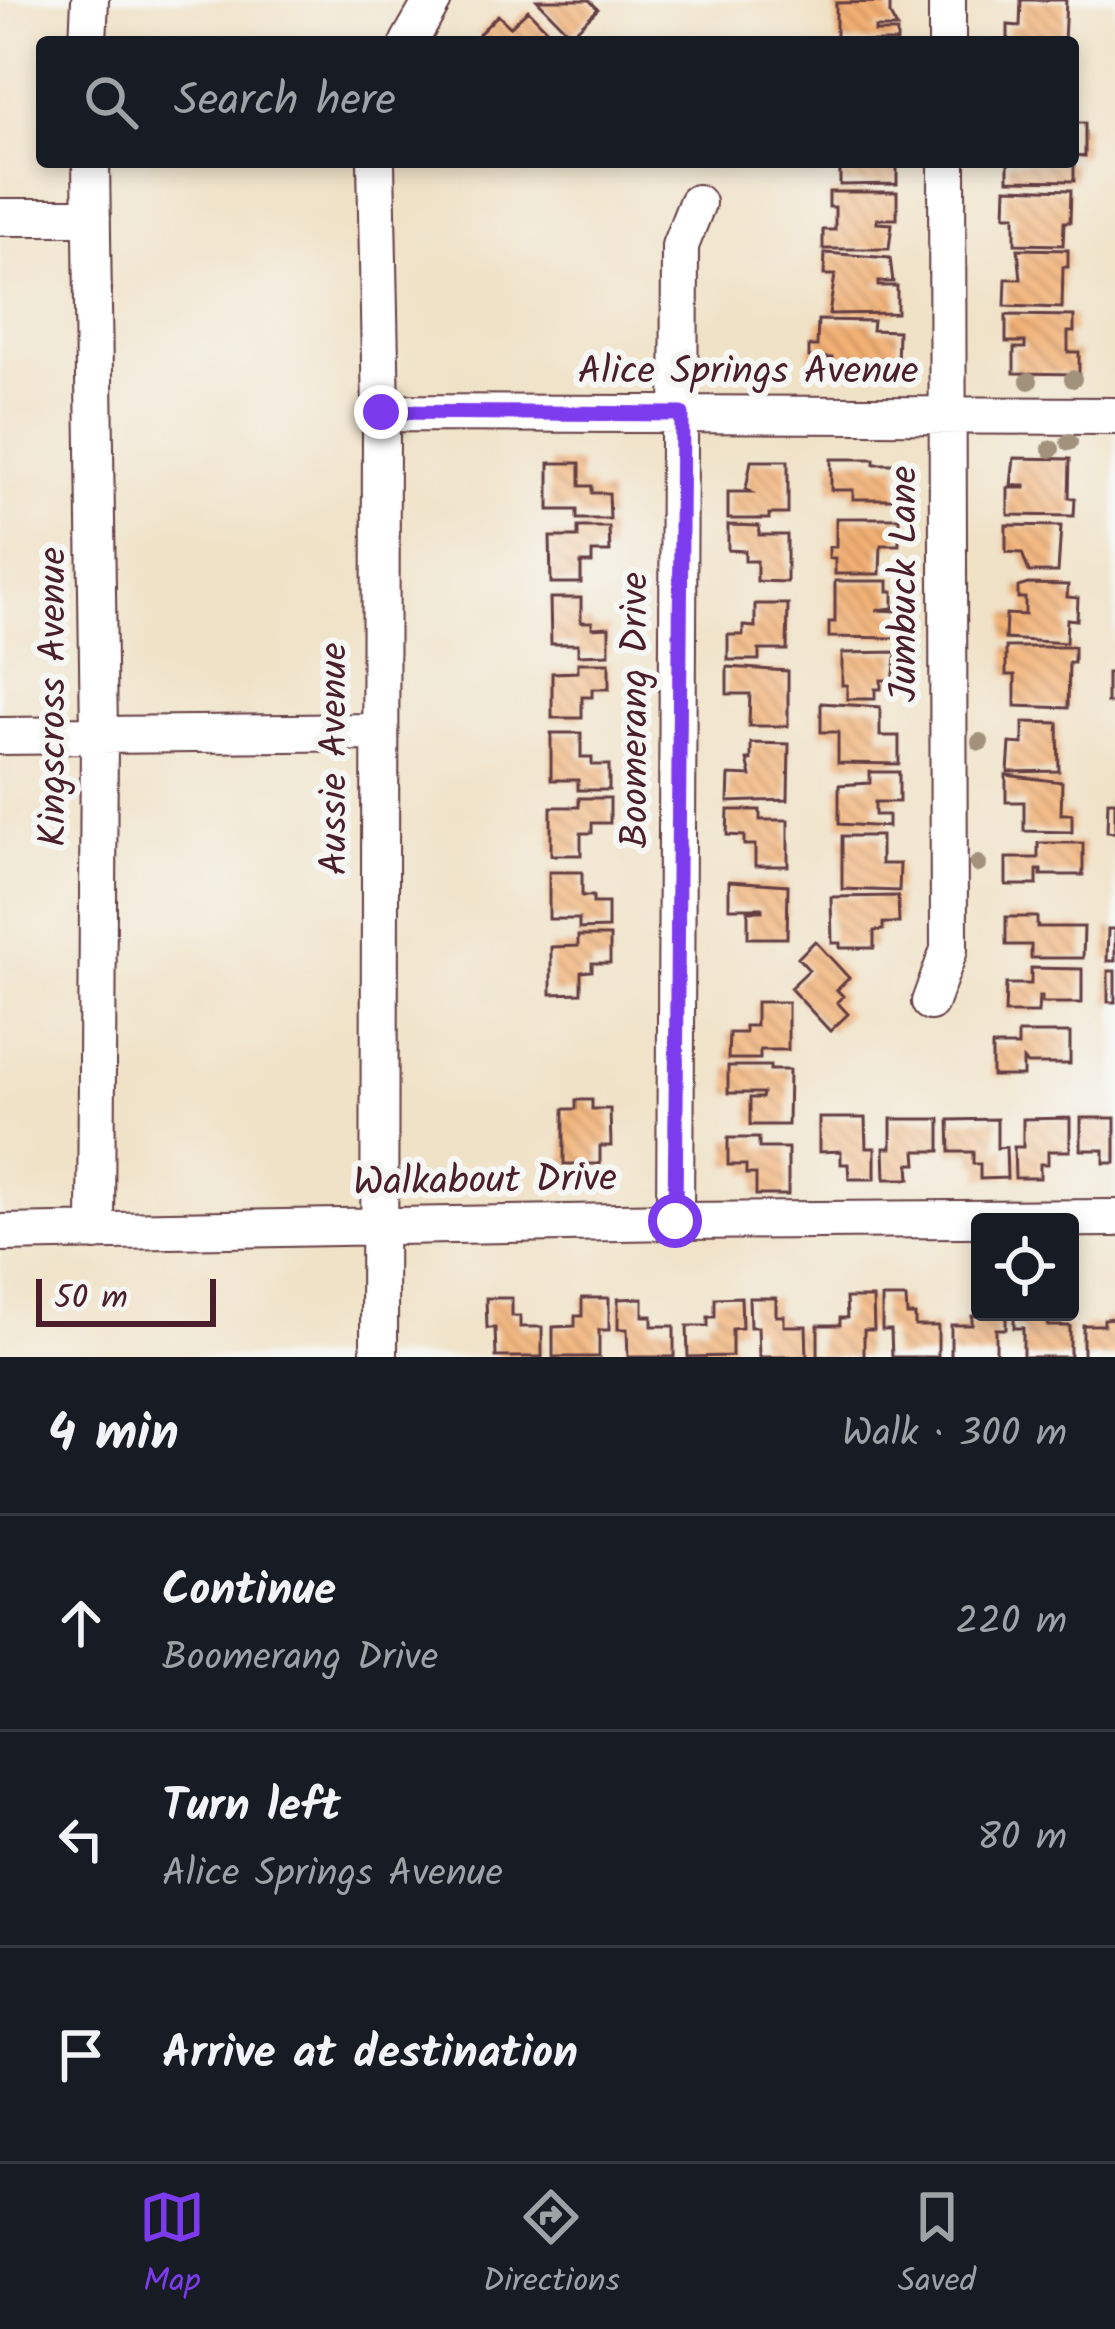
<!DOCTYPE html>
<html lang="en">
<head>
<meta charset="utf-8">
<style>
	:root { --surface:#171b24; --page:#20242c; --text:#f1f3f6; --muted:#9ea1a6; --line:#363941; --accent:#7c3aed }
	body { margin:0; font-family:Kalam,sans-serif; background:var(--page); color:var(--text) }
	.controls { position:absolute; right:36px; bottom:36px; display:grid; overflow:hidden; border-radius:12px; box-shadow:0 6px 18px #0003 }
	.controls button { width:108px; height:108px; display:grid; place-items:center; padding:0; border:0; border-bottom:3px solid var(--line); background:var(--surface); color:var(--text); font:60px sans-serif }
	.scale { position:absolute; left:36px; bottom:30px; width:180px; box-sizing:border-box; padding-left:12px; border:6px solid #4a1f2b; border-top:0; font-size:33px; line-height:42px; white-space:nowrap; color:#4a1f2b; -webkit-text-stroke:9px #f6f6f2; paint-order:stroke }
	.stop { position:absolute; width:36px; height:36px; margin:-27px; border:9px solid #7c3aed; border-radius:50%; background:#fff }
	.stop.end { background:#7c3aed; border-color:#fff; box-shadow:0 3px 12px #0008 }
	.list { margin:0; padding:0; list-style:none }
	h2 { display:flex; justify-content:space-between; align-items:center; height:156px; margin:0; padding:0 48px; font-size:51px }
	h2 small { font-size:39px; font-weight:400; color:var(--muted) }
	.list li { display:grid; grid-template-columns:78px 1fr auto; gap:36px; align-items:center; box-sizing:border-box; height:216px; padding:0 48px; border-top:3px solid var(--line) }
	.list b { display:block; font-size:45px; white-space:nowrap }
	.list p { margin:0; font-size:39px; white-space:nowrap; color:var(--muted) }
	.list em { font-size:39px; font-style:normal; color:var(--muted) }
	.icon { flex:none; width:66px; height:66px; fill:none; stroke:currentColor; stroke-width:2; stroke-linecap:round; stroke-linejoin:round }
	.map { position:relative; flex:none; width:1115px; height:1357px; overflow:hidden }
	.search { position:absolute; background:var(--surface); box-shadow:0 6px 18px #0003; left:36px; right:36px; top:36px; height:132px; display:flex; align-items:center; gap:30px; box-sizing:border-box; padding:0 42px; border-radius:12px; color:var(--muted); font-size:45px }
	.sheet { height:804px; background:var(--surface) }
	nav { display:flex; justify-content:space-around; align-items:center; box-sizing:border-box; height:168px; border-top:3px solid var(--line); background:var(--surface); font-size:33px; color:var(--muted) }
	nav a { display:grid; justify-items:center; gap:6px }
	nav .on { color:var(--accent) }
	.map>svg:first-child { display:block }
</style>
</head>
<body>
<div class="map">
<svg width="1115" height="1357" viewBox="0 0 1115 1357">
	<defs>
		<pattern id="building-back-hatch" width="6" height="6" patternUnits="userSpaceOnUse" patternTransform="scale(3)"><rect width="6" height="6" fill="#f3b174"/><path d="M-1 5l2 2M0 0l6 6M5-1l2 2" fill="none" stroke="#c78f5f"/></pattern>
	</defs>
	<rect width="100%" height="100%" fill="#f6f6f2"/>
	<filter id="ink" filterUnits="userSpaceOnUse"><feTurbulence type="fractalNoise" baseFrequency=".00833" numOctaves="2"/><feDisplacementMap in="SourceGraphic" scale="24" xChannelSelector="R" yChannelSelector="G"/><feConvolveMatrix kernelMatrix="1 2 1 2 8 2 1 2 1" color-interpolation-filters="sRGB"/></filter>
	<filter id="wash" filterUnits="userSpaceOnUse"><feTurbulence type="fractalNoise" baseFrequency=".004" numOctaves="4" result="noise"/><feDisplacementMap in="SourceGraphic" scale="48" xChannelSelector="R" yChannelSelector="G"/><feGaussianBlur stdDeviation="2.7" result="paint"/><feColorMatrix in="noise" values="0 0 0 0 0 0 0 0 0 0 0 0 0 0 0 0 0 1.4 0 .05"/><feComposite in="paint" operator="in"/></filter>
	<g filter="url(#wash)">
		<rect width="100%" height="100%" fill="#f0e2c7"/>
		<g id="blocks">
			<path fill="url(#building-back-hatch)" d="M537,0H589L598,9L571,35Z
				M1021,0H1066L1064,42H1008V25L1020,26Z
				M890,2V15L897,28H875V32H897V42H836V3Z
				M528,10L554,37L549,42H488L479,34L498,15L510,27Z
				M1073,123H1085V156L1073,155Z
				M840,162H897V184L840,185Z
				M1008,162H1068L1074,165V181L1008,180Z
				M1006,188L1071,190L1070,222H1064L1063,245L1015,244V215H1005Z
				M829,192H897V219H877V223L892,224L889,249H823V230H835V207H829Z
				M1018,249L1068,250V267H1063L1062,308L1005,306L1006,279H1021Z
				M825,253L890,258L893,282H878V286H897V313L829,314L835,275H824Z
				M1006,315L1074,316V332H1068V352H1079V374L1014,373V348H1025V342H1006Z
				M818,320L873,321L872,330L898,331L897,365H873V370H832V358L809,357V346H817Z
				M1014,458L1070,459L1069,498H1075L1074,516L1008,515V488H1025V485H1011Z
				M831,459H874V464H898V499H853V490H831Z
				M751,461H788V514H769V519H728V492H751L746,489Z
				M549,463H580V486H592V493H609L610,519H577V510H549Z
				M836,518H899V545H881L880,574H835V558H829V547H836Z
				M728,525L759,526V535H787V582L757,581V561H745V551L728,550Z
				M1006,525L1061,526L1058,572H1029L1022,553L1006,552Z
				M578,527H609L610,552H592V563H581V583H551L550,537H578Z
				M835,581H888V591H893V608L876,610L898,611V638L829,637V622H835Z
				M1028,584L1068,585L1067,597L1078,598L1077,620L1067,619L1066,643L1005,639L1006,614L1025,615V598H1018V587Z
				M550,598H581V622H592V628L609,627V654L578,655V644H551Z
				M755,604H788L787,650H759V660H728V635H743V626L755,627Z
				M1006,647H1074V663H1069L1068,708L1015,706V675H1006Z
				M897,652L893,680H881V689H875V699H847V685H842V653Z
				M578,663H609V689H592V697H582V718H552V673L578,672Z
				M727,667L788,671V726H749L750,694H727Z
				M1107,673H1115V703H1107Z
				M821,703L880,707V736H899V764L838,763V732H821Z
				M1023,722L1058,723L1059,771L1008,772L1010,743L1023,744Z
				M551,733H581V757H592V765H609V790H578V780H551Z
				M751,743L789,744L788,800L728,802L729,775L751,776L747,760H751Z
				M870,772H899V802H875V815H888V827L839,824V785L870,783Z
				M1006,775L1062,782L1061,814H1072V832L1024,831V802H1006Z
				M579,798H610V823H592V833H581V855H551V807H579Z
				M1108,801H1115V833L1107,832Z
				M728,810H760V820H788V866H755V845H744V836L727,835Z
				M842,836H881V864H900L899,891L842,889Z
				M1038,843H1083V875H1041V870H1037V885H1006V858H1038Z
				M549,872H582V896H593V903H608V928L579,929V919H549Z
				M729,881L788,885L787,938H748V911H762V908H729Z
				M898,896L899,923H883V930L874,931V948H840V943H832L831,897Z
				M1006,917H1037V927H1084L1083,958H1031V945H1006Z
				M1108,929H1115V961H1107Z
				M578,936H610V963H592V971L581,972V993L551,994V947L578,946Z
				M815,941L849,978L837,990L843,996L837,1002L848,1014L830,1031L790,988L809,970L798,958Z
				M1031,968L1082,969V1003H1042V996H1039L1038,1013H1005L1006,984H1031Z
				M1108,971H1115V1002H1108Z
				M756,1002H788V1050H760V1059H728L729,1033H745V1026H756Z
				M1018,1033H1070V1064H1027L1023,1060V1076H992V1046H1018Z
				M728,1066H770V1070H789L788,1125H750V1098H762L763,1093H728Z
				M576,1100H592V1109H610L611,1146H600V1164H564V1109H576Z
				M819,1118H865L866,1148H875V1179H849L848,1164H841V1151L819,1152Z
				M1070,1118V1151H1048V1164H1040V1178H1015L1014,1147H1023V1119Z
				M1081,1118H1115V1163H1104V1150H1081Z
				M891,1119H940V1151H916L917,1164H909L910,1179H885L884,1148H891Z
				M997,1119V1148L1006,1147L1007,1178L980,1179V1164H973V1152H950L949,1120Z
				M728,1138H759V1148H788V1195H756V1174H746V1165H728Z
				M741,1297L742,1328L732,1329V1356L688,1357L687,1326H708V1317H715V1298Z
				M486,1298H512V1316H520V1327H542V1357H496L495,1328H487Z
				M582,1298H609V1330H599V1357H553V1327L575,1326V1316H582Z
				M643,1298V1316H652V1326H674V1357H628L627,1329H618V1299Z
				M749,1298H776V1316H784V1326H806L807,1357H759L758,1327H750Z
				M846,1298H873L874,1330H864V1357H818V1325H840V1318H847Z
				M882,1298H906L907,1315H915V1326H938V1357H892L891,1330H882Z
				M979,1312H1006V1329H996V1357H951V1325H972V1316H979Z
				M1014,1312H1041L1048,1315V1326H1070V1357H1023V1328H1014Z
				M1115,1318V1357H1083V1325H1104V1319Z"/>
		</g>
	</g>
	<g filter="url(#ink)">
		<use href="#blocks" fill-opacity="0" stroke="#633c42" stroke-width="3"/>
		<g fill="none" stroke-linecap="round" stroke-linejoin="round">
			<defs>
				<path id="minor" d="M947,0V42
					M88,42L90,0
					M409,42L433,0
					M91,162L99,735L96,1232
					M376,162L381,413L379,1357
					M0,217H92
					M381,413L1115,416
					M0,736L378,732
					M930,1002L949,950L947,162
					M675,1221L680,246L697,203
					M0,1233L675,1221L1115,1218"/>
			</defs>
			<use href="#minor" stroke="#633c42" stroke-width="40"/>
			<use href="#minor" stroke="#fff" stroke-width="36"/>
		</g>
		<g fill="#a2927c">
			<circle cx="1073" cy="379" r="9"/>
			<circle cx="1029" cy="381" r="9"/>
			<circle cx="1069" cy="442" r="9"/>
			<circle cx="1051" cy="449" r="9"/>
			<circle cx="980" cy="742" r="9"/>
			<circle cx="978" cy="864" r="9"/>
		</g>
	</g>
	<g fill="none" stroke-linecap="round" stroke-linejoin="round" filter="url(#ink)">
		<path stroke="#7c3aed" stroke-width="15" d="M381,412L682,414L675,1221"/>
	</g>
	<g text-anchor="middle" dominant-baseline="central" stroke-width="12" stroke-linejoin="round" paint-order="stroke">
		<g font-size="39" fill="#4a1f2b" stroke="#f6f6f2">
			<text x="748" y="373">Alice Springs Avenue</text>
			<text transform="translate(906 584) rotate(-90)">Jumbuck Lane</text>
			<text transform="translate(55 697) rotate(-90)">Kingscross Avenue</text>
			<text transform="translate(637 710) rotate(-90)">Boomerang Drive</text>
			<text transform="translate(336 759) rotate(-90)">Aussie Avenue</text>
			<text transform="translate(485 1182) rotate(-1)">Walkabout Drive</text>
		</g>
	</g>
</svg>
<div class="controls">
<button><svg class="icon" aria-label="locate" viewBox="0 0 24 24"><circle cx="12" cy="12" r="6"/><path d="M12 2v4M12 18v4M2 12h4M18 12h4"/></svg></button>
</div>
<div class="scale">50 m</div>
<div class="stop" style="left:675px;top:1221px"></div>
<div class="stop end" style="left:381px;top:412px"></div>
<div class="search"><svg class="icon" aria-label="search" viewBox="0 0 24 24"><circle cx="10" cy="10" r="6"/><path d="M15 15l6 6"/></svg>Search here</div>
</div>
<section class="sheet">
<h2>4 min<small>Walk · 300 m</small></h2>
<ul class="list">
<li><svg class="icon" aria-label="ahead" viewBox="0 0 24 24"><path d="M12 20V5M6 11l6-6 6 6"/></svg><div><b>Continue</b><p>Boomerang Drive</p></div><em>220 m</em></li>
<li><svg class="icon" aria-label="left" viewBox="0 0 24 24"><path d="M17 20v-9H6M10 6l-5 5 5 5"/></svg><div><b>Turn left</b><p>Alice Springs Avenue</p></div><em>80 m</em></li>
<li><svg class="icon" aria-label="arrive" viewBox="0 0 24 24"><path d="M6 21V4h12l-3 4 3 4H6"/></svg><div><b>Arrive at destination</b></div></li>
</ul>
</section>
<nav>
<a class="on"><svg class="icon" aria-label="map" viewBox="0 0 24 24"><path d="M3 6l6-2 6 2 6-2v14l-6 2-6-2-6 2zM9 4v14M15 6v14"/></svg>Map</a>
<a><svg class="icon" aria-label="directions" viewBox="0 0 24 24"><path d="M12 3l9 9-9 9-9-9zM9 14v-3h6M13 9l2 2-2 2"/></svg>Directions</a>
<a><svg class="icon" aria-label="saved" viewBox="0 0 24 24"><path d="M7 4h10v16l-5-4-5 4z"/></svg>Saved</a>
</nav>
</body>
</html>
